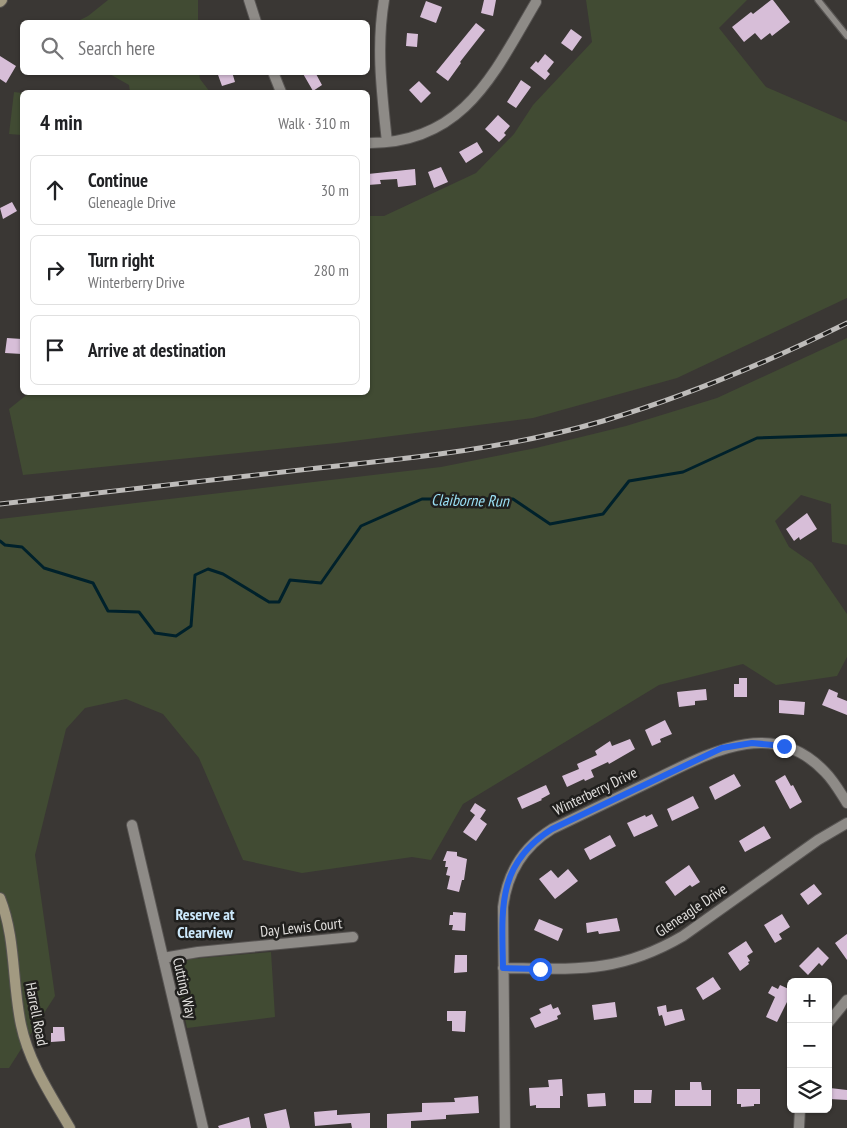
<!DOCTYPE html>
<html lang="en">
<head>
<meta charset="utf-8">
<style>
	:root { --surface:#fff; --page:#f2f2f2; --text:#202124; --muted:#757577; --line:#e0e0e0 }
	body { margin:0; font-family:"PT Sans Narrow",sans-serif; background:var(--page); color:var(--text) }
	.controls { position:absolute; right:15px; bottom:15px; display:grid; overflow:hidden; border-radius:8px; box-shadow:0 1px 4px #0004 }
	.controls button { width:45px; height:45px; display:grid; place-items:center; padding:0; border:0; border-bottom:1px solid var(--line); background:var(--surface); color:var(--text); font:25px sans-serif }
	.stop { position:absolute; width:15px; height:15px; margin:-11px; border:4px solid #2563eb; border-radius:50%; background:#fff }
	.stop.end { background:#2563eb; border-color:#fff; box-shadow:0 1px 5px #0008 }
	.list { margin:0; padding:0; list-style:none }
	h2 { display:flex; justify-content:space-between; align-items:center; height:65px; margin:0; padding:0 20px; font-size:21px }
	h2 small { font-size:16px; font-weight:400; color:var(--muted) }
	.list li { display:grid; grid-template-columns:32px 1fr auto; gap:15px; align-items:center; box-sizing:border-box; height:70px; margin:0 10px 10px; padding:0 10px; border:1px solid var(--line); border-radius:8px }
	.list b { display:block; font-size:19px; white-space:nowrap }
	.list p { margin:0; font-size:16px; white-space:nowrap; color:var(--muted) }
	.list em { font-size:16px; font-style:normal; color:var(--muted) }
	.icon { flex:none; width:28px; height:28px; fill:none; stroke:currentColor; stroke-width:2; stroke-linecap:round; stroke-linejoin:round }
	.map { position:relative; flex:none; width:847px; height:1128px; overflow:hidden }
	.search { position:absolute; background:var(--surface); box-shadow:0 1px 4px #0004; left:20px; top:20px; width:350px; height:55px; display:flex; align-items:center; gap:12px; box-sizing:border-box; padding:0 18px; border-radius:8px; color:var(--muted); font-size:19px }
	.panel { position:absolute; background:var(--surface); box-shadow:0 1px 4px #0004; left:20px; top:90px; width:350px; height:305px; border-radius:8px }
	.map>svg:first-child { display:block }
</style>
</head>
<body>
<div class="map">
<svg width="847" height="1128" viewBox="0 0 847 1128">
	<rect width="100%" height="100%" fill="#3a3734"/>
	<path fill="#414b33" d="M108,0H198V22H76L88,16Z
		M586,0H747L719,28L766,87L847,122V298L677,378L533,418L337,443L23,475L9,409L29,393L368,392V216H384L476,173L514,134L533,105L592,42Z
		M108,73H199L200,79L210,92H130L129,85Z
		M14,92L22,93V135L9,134Z
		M847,338V545L832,542L831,504L801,495L775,521L789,547L812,563L847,614V657L837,676L776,685L743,664L659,685L463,804L431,860L412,857L302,873L243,860L199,758L163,714L126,699L85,708L66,729L35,855L55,996L9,1068H0V519L441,467L536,448L626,426L717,398Z
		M271,952L275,1017L187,1028L176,973L180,963L191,959Z"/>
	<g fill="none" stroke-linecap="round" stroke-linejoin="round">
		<path stroke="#00212b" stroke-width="3" d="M0,541L5,545L22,547L44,568L93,583L108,611L139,612L155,633L176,636L191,626L195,575L208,569L223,574L269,602H279L290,580L321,583L361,526L422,499H513L550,524L603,514L629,481L683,472L757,438L847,435"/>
	</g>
	<path fill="#d7bed8" d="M484,0H496L493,16L481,13Z
		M771,0H773L790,22L772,36L770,33L761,40L755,33L744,42L732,27L751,12L753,14Z
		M426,1L442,7L436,23L420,17Z
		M476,23L485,30L460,62L461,63L448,81L436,72Z
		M571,29L582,37L572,51L561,43Z
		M407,33L418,34L417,47L406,46Z
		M545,54L554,62L547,71L550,74L545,80L530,68L536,61L538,63Z
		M0,56L16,66L6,83L0,79Z
		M217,72H232L235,82L222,86Z
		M302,72H315L322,85L313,91Z
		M521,80L531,87L516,108L507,102Z
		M419,81L431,93L421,103L409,90Z
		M498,115L510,126L504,133L506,135L499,142L485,129Z
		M477,142L483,152L466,163L459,152Z
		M441,167L448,182L434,188L428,172Z
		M415,169L416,185L398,187L397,179L380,180L381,184L368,185V174Z
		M12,202L17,211L3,219L0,208Z
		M7,338L22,339V354L5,353Z
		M807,513L817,529L800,540L799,537L794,541L786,529Z
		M739,678H747V697H734V684H739Z
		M706,689L707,700L695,701V705L679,707L677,692Z
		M829,689L838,693L837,697L847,701V715L822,705Z
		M779,700L805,702L804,715L779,713Z
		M665,720L672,734L660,739L661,742L652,746L645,730Z
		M630,739L635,749L609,764L608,762L591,770L594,777L585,781L584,779L567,787L562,776L579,769L577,764L597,755L595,751L610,741L612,746Z
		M734,774L741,786L715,800L709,787Z
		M785,775L791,786L793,785L802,802L790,809L775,781Z
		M546,785L550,794L541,799L542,800L522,809L517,798Z
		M693,796L699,808L672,821L667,809Z
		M475,803L486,810L480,819L470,811Z
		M652,814L658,826L634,837L627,823L645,815L646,817Z
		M475,815L487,824L476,841L463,832Z
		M764,826L771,838L745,852L739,841Z
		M610,835L616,846L590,860L584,849Z
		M447,851L457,852V856L467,859L464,880H462L459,892L447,889L450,876L446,875L448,867H445L446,861H443Z
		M689,865L700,882L692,887L690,885L675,896L665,882Z
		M568,869L578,881L555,899L539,879L551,870L558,878Z
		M814,884L822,894L808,905L800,894Z
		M453,912L466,913L465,931L452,930L453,925H449L450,915H453Z
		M782,914L790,927L779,934L782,939L775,943L764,925Z
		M617,918L620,931L599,934L598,931L587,933L586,923Z
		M539,919L563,929L558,941L534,930Z
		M847,934V960L835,943Z
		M746,941L753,952L747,956L750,961L748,962L749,964L740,971L728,953Z
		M818,947L829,958L822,966L819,963L808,975L799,966Z
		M455,955H467V972L454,973Z
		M713,977L721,989L703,1000L696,988Z
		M780,985L791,990V994L777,1022L766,1017L775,997L768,993L772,986L778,989Z
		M615,1002L617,1017L594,1020L592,1005Z
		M551,1004L553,1009L558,1007L561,1014L557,1016L558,1019L535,1028L530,1018L541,1013L539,1009Z
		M666,1005L667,1012L682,1009L685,1020L665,1026L662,1015L659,1016L657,1007Z
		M447,1011H466L465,1032L452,1031V1021H447Z
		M53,1027H64L65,1041L51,1042V1033H53Z
		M562,1079L563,1096H560V1108H536V1105L530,1106L529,1088L549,1087L548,1080Z
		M690,1082H701L702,1090H711V1106H675V1090H690Z
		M830,1088L847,1090V1100L829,1099Z
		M737,1089H760V1104H754V1106L741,1107V1104H737Z
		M634,1090H652L651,1103H634Z
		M605,1093L606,1106L588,1107L587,1094Z
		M478,1096L479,1113L446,1115V1119L411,1121V1128H387V1114L422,1112V1103L455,1102L454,1098Z
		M286,1109L290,1128H267L264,1114Z
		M337,1110V1115L370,1113V1128H352L351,1123L315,1126L314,1112Z
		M249,1117L251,1128H219L218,1126Z"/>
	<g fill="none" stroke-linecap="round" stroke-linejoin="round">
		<defs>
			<path id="lane" d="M818,0L847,36"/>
			<path id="street" d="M249,0L256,22
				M384,0C376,48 382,94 387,142
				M273,72L281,92
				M368,143C464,144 494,73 536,2
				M132,825L203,1128
				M163,958L198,952L353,937
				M503,968C575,969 618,974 683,936L818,840L847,823
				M828,1023L847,1000
				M505,1128L503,907C507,873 523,847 552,829C587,812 623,795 658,778C713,751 774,718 825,772C834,781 840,792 847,803
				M799,1128L800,1109"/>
			<path id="secondary" d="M0,2L2,0
				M0,898C16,938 12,983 21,1025C29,1063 51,1095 70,1128"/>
		</defs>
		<use href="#lane" stroke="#575452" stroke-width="8"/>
		<use href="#street" stroke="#575452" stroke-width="12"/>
		<use href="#secondary" stroke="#575452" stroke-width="12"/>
		<use href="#lane" stroke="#8e8b87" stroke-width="5.5"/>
		<use href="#street" stroke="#8e8b87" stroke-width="10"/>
		<use href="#secondary" stroke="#a29a81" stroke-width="10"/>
		<defs>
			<path id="rail" d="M0,504C106,492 212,480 318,468C413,458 511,448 603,421C687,396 768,362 847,323"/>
		</defs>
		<use href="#rail" stroke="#bebcba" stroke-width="5"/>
		<use href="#rail" stroke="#201f1d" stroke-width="3" stroke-dasharray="9" stroke-linecap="butt"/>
	</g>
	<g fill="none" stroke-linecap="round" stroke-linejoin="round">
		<path stroke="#2563eb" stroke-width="6" d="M540,969L503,968C502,910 496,864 552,829L722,748L752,743L784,746"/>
	</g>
	<g text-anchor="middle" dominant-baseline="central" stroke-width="5" stroke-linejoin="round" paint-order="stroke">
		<g font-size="15" fill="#e1dfdd" stroke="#201f1d">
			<text transform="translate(595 791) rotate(-26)">Winterberry Drive</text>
			<text transform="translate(691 910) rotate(-34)">Gleneagle Drive</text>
			<text transform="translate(301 927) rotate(-6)">Day Lewis Court</text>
			<text transform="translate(185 988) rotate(77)">Cutting Way</text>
			<text transform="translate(37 1014) rotate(79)">Harrell Road</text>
		</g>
		<g font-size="16" font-style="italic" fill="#9adff4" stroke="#201f1d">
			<text transform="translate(470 500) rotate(1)">Claiborne Run</text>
		</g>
		<g font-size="16" font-weight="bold" fill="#cce9fc" stroke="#201f1d">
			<text x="205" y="914">Reserve at<tspan x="205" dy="18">Clearview</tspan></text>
		</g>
	</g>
</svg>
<div class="controls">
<button>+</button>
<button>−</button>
<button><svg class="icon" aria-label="layers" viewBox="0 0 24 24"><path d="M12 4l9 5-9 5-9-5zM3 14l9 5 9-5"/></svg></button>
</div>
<div class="stop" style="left:540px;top:969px"></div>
<div class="stop end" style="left:784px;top:746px"></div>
<div class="search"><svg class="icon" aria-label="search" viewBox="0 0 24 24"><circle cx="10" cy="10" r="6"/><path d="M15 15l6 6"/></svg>Search here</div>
<section class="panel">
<h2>4 min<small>Walk · 310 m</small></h2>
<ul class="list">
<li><svg class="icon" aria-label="ahead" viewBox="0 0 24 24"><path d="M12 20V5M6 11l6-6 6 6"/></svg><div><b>Continue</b><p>Gleneagle Drive</p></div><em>30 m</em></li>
<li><svg class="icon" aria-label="right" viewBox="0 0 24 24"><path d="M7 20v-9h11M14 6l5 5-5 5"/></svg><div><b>Turn right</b><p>Winterberry Drive</p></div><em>280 m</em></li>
<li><svg class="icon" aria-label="arrive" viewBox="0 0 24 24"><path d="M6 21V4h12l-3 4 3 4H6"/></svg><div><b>Arrive at destination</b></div></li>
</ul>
</section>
</div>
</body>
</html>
